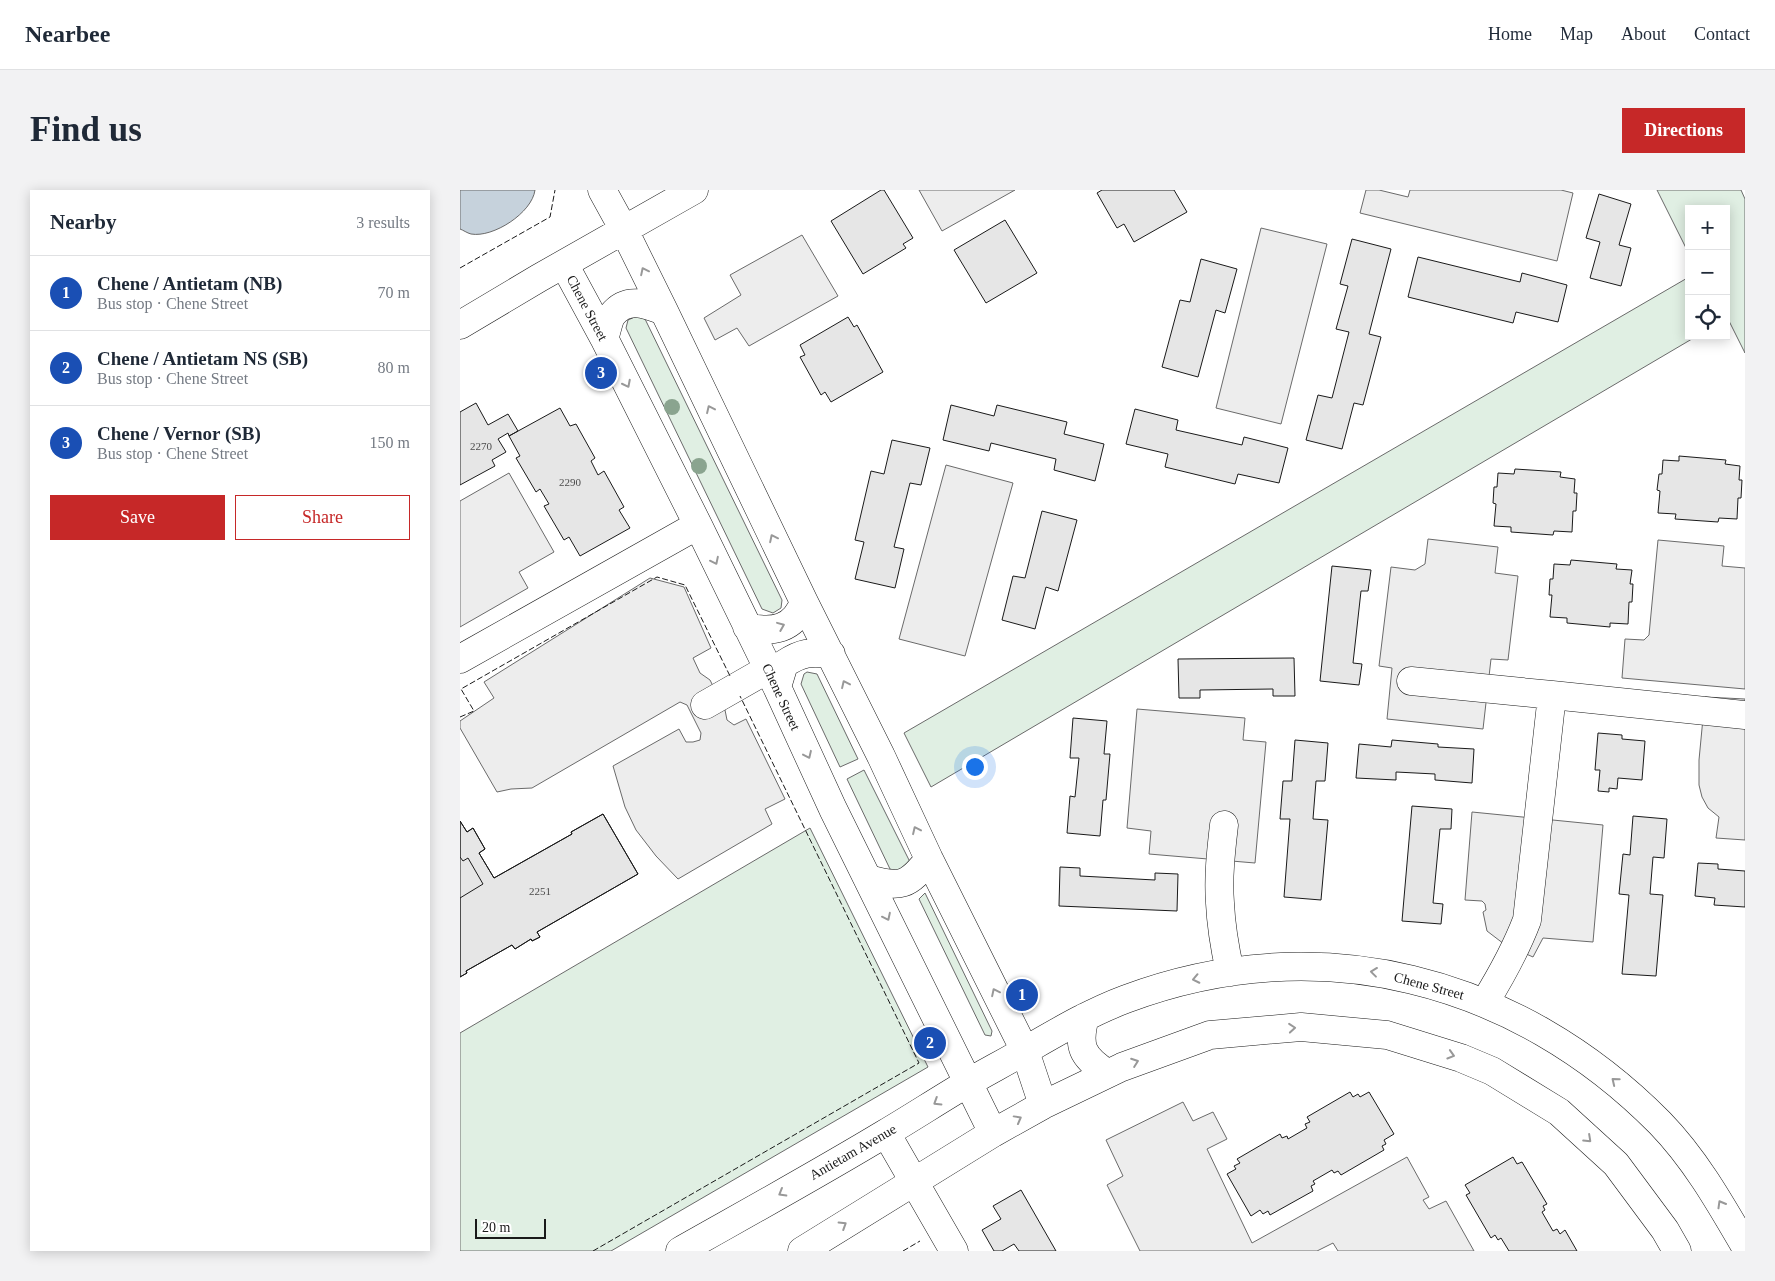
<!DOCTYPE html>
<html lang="en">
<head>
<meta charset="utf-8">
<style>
	:root { --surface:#fff; --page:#f2f2f3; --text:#1f2937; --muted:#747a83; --line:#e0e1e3; --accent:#c62828 }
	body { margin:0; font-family:Georgia,serif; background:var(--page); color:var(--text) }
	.controls { position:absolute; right:15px; top:15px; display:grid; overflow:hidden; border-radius:0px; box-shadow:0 2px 12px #0003 }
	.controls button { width:45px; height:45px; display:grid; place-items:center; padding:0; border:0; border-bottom:1px solid var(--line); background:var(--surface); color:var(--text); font:25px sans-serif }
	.scale { position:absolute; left:15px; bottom:12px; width:71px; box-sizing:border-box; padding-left:5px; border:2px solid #1a1a1a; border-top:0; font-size:14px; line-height:18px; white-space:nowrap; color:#1a1a1a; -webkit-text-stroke:4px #fff; paint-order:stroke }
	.you { position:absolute; left:514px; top:576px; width:18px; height:18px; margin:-12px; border:4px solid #fff; border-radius:50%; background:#1a73e8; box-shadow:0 0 0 8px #1a73e833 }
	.badge { display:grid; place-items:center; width:32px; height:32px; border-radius:50%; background:var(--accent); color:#fff; font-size:16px; font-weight:700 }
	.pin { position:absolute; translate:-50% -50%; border:2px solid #fff; box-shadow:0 1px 5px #0006 }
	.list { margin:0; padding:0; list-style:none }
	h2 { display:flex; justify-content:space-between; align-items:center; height:65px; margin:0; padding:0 20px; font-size:21px }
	h2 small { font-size:16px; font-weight:400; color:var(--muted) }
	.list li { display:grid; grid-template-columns:32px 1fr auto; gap:15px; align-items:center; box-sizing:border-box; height:75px; padding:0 20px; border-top:1px solid var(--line) }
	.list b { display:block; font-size:19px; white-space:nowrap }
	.list p { margin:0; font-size:16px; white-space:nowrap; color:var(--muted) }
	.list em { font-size:16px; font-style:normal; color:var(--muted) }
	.actions { display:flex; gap:10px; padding:15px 20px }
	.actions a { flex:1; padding:11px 0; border:1px solid var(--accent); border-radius:0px; text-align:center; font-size:18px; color:var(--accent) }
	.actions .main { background:var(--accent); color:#fff }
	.icon { flex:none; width:28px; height:28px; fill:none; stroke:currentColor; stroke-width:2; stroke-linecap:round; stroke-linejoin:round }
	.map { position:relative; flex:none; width:1285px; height:1061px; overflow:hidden; border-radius:0px }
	header { display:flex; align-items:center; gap:30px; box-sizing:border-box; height:70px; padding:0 25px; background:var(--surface); border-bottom:1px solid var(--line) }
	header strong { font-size:24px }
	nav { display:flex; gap:28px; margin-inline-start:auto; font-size:18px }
	.intro { display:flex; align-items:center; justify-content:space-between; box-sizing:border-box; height:120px; padding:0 30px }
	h1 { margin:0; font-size:35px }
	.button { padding:12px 22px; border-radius:0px; background:var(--accent); color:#fff; font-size:18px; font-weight:700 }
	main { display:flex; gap:30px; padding:0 30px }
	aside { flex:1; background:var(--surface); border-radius:0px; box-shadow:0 2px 12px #0003 }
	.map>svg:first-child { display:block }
</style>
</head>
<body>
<header>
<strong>Nearbee</strong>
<nav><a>Home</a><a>Map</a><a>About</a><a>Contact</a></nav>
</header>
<div class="intro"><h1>Find us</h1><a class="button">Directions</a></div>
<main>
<aside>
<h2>Nearby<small>3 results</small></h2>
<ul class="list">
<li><span class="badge" style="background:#1a4fb4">1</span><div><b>Chene / Antietam (NB)</b><p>Bus stop · Chene Street</p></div><em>70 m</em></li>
<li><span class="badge" style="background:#1a4fb4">2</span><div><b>Chene / Antietam NS (SB)</b><p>Bus stop · Chene Street</p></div><em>80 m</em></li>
<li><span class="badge" style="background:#1a4fb4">3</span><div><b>Chene / Vernor (SB)</b><p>Bus stop · Chene Street</p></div><em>150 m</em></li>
</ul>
<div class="actions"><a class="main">Save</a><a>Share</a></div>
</aside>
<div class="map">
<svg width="1285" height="1061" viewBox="0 0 1285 1061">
	<rect width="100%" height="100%" fill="#fff"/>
	<path fill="#e0efe3" stroke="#6a6a6a" d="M1197,0H1281L1285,9V163L1268,129H1266V19H1229V64Z
		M1229,87V146H1237L471,597L444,543Z
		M177,126L185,129L322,410L321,418L313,423L302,419L166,138L168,130Z
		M347,482L357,484L398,569L380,577L341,494L344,484Z
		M404,580L450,672L441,682L430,679L387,589Z
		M350,638L468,877L151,1061H0V843Z
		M465,703L532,841L531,846L525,845L459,709Z"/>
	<path fill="#ededed" stroke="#6a6a6a" d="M459,0H555L482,41Z
		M906,0H919L948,7L950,0H1101L1113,3L1097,71L900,23Z
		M801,38L867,54L821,234L756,218Z
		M342,45L378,106L289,156L277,138L255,150L244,128L281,105L270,85Z
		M486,275L553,293L505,466L439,449Z
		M49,283L94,362L59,382L68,398L0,437V311Z
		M968,349L1038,357L1035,383L1058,386L1048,470L1031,469L1023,539L927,529L932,478L919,476L931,377L955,380L965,374Z
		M1198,350L1264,356L1262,376L1285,378V499L1162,488L1165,449L1184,450L1189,445Z
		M190,388L224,397L251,458L233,468L240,483L250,490L265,520L267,530L274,535L286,529L325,609L305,619L312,634L218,689L196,666L176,640L165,617L153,576L219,539L226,552H233L240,550L241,543L227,515L220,512L72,598L51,599L37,602L0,538V531L34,508L24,492Z
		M1245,507L1285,509V650L1256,648L1259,627L1248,618L1242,607L1239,595V570Z
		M677,519L785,528L783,550L806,552L795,673L689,664L691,641L667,638Z
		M1012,622L1143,635L1133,752L1083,748L1073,767L1044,754L1027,741L1023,722L1026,720L1025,714L1022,711L1005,710Z
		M723,912L733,931L753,922L767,949L747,959L792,1053L947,967L969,1007L963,1010L969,1019L986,1011L1014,1061H878L873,1053L857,1061H680L647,995L663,986L646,950Z"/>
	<path fill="#c6d2dc" stroke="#6a6a6a" d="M0,0H75C72,23 33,48 11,44C7,43 3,40 0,39Z"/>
	<path fill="#e6e6e6" stroke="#1a1a1a" d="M421,0H424L453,48L443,54L446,58L403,84L371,31Z
		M642,0H714L727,22L674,52L664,34L657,38L637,3Z
		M1139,4L1171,14L1159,55L1171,58L1161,96L1130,88L1140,52L1126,48Z
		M545,30L577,83L526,113L494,60Z
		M892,49L931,59L909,144L921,147L903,215L894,213L882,259L846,250L858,205L872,208L889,142L876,139L888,96L880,94Z
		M958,67L1060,92L1062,83L1107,95L1098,132L1056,122L1053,133L948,107Z
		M741,69L777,79L765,123L756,120L738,187L702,177L720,110L730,112Z
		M388,127L394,137L397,135L423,182L371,212L365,202L361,205L340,167L345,165L340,155Z
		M16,213L28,235L48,224L58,241L49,246L48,243L38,249L46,262L32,270L35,276L0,295V222Z
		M491,215L534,226L537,215L607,232L604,244L644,254L635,291L594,280L596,269L531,253L529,261L483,250Z
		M100,218L110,236L116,234L135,268L131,271L138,285L144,281L164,317L159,320L170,338L120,366L109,347L104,350L84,316L89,314L80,299L76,302L56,268L60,266L49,246Z
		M675,219L718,230L716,240L782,255L784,247L828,258L819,293L778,284L775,294L705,277L708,264L666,254Z
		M432,250L470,258L461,295L450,293L434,357L444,359L435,398L395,389L404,352L395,350L411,281L424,284Z
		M1219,266L1266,270L1265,274L1280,276L1279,290H1282L1281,308H1278L1277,329L1259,328L1258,332L1215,329L1216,324L1198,323L1200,301L1197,300L1199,284H1202L1203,270L1219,271Z
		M1055,279L1101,282L1100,287L1115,289L1114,303H1117L1116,321H1113L1112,342L1094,341L1093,345L1051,342V337L1034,336L1036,314L1033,313L1034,297H1037L1038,283L1054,284Z
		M582,321L617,330L598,401L586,397L575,439L542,430L553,386L565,388Z
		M1111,370L1157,374L1156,379L1172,380L1170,394H1173L1172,412H1169L1168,434L1150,433V437L1107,433V428L1090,427L1092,405H1089L1090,389H1093L1094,374L1110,375Z
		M872,376L911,380L908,401H901L893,473L902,474L899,495L860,491Z
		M834,468L835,506H813V499L740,500V508H719L718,469Z
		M613,528L647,531L644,564H650L646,610H643L640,646L607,643L610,606L615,607L619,568H610Z
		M1138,543L1162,545V549L1185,551L1182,590L1158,588L1157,599L1149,598V602L1138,601L1140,580H1135Z
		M835,550L868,553L865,591H856L853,629L868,630L861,710L824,707L830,629H820L823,591H832Z
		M932,550L978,554V557L1014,559L1012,593L975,590V584L936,582V590L896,588L899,554L931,557Z
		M952,616L992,619L991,639H980L973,713L983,714L981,734L942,731Z
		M143,624L178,684L77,742L80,747L72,751L71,749L55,759L52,755L6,781L7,783L0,787V708L23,694L8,668L3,671L0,667V631L7,642L13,638L25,659L19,663L34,688L112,644L111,642Z
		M143,624L178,684L77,742L80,747L72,751L71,749L55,759L52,755L6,781L7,783L0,787V631L7,642L13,638L25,659L19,663L34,688L112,644L111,642Z
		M1173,626L1207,629L1204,668L1193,667L1190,704L1203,705L1196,786L1162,784L1169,705L1159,704L1163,664L1170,665Z
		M1238,673L1258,674V679L1285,681V717L1254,715L1255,708L1235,706Z
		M600,677L620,678V686L695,690V683L718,684L717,721L599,716Z
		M890,902L893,907L898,904L900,907L909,902L934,944L924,950L926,954L922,956L924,960L881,985L878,981L874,983L872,980L853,991L855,994L851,996L853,1001L810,1025L808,1021L803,1024L800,1020L791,1026L767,984L776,979L774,976L780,973L777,969L820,944L822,948L827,946L828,949L847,938L845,934L850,932L847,927Z
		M1053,967L1057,974L1062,972L1087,1014L1083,1016L1085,1020L1082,1022L1093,1041L1097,1039L1100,1044L1105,1040L1117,1061H1049L1041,1048L1038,1050L1035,1045L1031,1048L1006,1005L1010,1003L1005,995Z
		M561,1000L596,1061H559L554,1054L542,1061H534L522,1040L541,1029L533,1016Z"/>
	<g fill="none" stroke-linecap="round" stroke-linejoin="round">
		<defs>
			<path id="minor" d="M142,0L164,40L204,121L344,412L421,566L469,669L565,861L583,915
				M104,74L144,148L238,335L317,497L373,619L533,943
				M0,135L79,88L234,0
				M144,148C147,142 148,131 152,125C167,106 186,114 204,121
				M287,437C312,443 334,440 344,412
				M0,469L238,335
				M951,491L1092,505L1067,730C1056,759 1041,786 1025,812
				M317,497L324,474C342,462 350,462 371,464
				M1092,505L1285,525
				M245,515L308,479
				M764,635C761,661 758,687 760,713C761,736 765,759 770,782
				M408,689C441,698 448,696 469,669
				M625,827C617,856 622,867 647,883
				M426,943L494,1061
				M220,1061C289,1022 358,984 426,943C453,927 479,910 506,894C526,882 546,872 566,860C599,841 631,822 666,809C858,737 1057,788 1200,933C1235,969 1260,1013 1285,1056
				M342,1061L533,943L583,915L662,877L750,845L841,837L927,845L1001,868L1032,881L1099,922L1156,974L1205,1040L1217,1061"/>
		</defs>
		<use href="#minor" stroke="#1a1a1a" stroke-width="29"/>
		<use href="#minor" stroke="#fff" stroke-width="28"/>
		<path stroke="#1a1a1a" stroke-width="1" stroke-dasharray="6 2.5" stroke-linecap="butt" d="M0,78L90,27L95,0
			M0,527L14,521L1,499L197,387L225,395L271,488
			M133,1061L459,873L280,506
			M443,1061L460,1051"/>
	</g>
	<g fill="#8aa48f">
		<circle cx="212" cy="217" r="8"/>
		<circle cx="239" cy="276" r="8"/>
	</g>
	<defs><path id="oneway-chevron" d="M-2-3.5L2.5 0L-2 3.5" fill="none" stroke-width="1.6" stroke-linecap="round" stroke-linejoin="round" transform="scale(1.25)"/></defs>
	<g stroke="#989898">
		<use href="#oneway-chevron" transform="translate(184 81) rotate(-116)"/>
		<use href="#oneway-chevron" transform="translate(167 194) rotate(63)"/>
		<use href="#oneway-chevron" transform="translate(250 219) rotate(-115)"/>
		<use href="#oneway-chevron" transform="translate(313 348) rotate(-116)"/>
		<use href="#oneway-chevron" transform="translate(255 371) rotate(64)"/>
		<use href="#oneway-chevron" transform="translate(321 436) rotate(-22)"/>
		<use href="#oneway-chevron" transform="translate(385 494) rotate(-115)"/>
		<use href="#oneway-chevron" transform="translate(348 565) rotate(65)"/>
		<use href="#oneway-chevron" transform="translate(456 640) rotate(-115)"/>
		<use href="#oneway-chevron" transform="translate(427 727) rotate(64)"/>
		<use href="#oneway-chevron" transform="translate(914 782) rotate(-173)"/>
		<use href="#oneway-chevron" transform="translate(736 789) rotate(168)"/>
		<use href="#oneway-chevron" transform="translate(535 802) rotate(-116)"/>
		<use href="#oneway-chevron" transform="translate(832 838) rotate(-5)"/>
		<use href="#oneway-chevron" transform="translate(991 865) rotate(17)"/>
		<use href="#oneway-chevron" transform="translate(675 872) rotate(-20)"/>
		<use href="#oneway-chevron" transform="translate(1155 891) rotate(-141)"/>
		<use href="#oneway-chevron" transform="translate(477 912) rotate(148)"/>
		<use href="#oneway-chevron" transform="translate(558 929) rotate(-29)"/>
		<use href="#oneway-chevron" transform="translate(1128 949) rotate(43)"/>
		<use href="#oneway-chevron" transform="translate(322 1003) rotate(150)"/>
		<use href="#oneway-chevron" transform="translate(1261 1014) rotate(-120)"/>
		<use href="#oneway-chevron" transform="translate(383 1035) rotate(-32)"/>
	</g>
	<g text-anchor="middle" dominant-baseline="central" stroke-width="4" stroke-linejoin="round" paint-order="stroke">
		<g font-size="11" fill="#4d4d4d">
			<text x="21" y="256">2270</text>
			<text x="110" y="292">2290</text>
			<text x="80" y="701">2251</text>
		</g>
		<g font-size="14" fill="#1a1a1a" stroke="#fff">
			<text transform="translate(127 118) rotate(62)">Chene Street</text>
			<text transform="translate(321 507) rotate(65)">Chene Street</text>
			<text transform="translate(969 796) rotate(15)">Chene Street</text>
			<text transform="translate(393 962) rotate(-30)">Antietam Avenue</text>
		</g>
	</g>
</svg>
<div class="controls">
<button>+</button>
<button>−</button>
<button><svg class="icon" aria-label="locate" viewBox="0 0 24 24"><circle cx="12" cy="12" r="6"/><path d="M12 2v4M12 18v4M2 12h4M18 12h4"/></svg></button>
</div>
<div class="scale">20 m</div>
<div class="you"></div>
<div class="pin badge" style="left:562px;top:805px;background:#1a4fb4">1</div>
<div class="pin badge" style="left:470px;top:853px;background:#1a4fb4">2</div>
<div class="pin badge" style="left:141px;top:183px;background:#1a4fb4">3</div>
</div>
</main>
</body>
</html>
